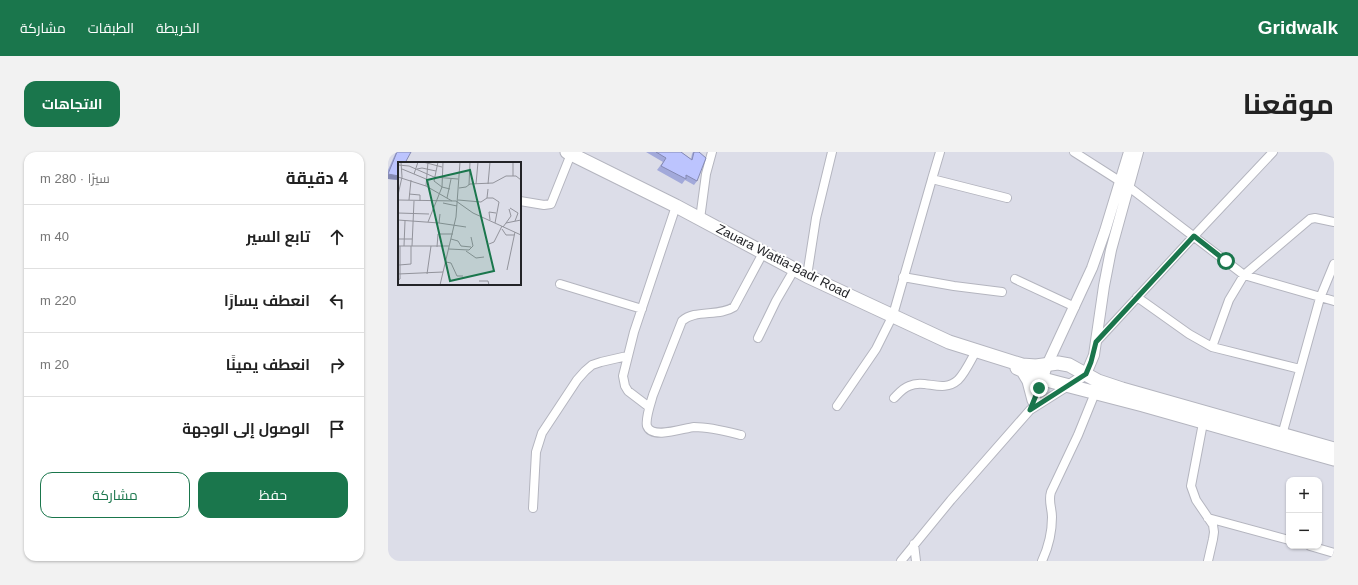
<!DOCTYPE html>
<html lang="ar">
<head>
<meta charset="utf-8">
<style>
	:root { --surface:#fff; --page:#f2f2f2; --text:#222; --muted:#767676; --line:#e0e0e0; --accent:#1a764c }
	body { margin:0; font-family:Arial,Cairo,sans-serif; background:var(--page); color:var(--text); direction:rtl }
	.controls { position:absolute; right:12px; bottom:12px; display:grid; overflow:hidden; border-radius:8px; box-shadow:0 1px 3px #0004 }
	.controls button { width:36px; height:36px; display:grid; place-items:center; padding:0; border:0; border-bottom:1px solid var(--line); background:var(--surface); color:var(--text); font:20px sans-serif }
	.stop { position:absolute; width:12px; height:12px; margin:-9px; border:3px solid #1a764c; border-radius:50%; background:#fff }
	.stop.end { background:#1a764c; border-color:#fff; box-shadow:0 1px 4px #0008 }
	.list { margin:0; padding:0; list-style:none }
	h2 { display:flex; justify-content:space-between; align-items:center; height:52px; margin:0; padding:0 16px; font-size:17px }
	h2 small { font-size:13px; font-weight:400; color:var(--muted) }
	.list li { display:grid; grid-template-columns:26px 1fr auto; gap:12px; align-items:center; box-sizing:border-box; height:64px; padding:0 16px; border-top:1px solid var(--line) }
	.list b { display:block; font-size:15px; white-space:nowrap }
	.list em { font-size:13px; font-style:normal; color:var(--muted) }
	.actions { display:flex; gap:8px; padding:12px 16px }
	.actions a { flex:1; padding:9px 0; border:1px solid var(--accent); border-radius:12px; text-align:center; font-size:14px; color:var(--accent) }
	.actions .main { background:var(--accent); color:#fff }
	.icon { flex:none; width:22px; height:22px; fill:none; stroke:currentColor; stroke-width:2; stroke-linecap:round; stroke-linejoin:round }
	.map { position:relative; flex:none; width:946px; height:409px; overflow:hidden; direction:ltr; border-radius:12px }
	header { display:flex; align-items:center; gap:24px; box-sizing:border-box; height:56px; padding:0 20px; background:var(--accent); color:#fff }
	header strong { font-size:19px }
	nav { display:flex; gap:22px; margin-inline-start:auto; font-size:14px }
	.intro { display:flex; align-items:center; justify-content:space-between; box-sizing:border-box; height:96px; padding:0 24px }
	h1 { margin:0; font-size:28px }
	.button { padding:10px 18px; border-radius:12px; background:var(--accent); color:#fff; font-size:14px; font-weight:700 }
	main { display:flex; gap:24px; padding:0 24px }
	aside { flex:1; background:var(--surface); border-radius:12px; box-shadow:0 1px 3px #0004 }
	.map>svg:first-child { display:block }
</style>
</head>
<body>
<header>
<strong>Gridwalk</strong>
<nav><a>الخريطة</a><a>الطبقات</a><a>مشاركة</a></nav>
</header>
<div class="intro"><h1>موقعنا</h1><a class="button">الاتجاهات</a></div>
<main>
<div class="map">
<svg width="946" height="409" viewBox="0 0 946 409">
	<rect width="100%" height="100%" fill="#dcdde8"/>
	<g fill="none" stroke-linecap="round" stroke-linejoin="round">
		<defs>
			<path id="minor" d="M686,0L741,35L856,123L946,149
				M544,27L552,0
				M132,49L156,53L163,52L183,2
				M312,67L318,22L324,0
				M419,124L428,66L444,0
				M515,125L566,134L614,140
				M627,127L687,155
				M172,132L254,157
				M749,145L801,182L824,195L912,217
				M370,186L388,149L406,118
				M708,190L806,84L885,0
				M824,195L841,148L856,123L922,67L927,66L946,70
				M506,246C511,241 515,236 521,234C537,226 554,242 570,228C577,221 583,208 588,199
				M646,248L655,227
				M449,254L488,197L505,163L544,27L619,46
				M261,255L240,239L237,234L235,224L246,180L288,54
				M815,271L803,334L808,348L825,373L826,380L825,387L820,409
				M353,283C337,279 322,275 306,275C296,276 264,288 259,274C257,267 263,250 265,243L294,169C307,157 331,165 346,155L375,101
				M894,283L932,146L946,112
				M145,356L148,300L154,281L189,228L197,219L204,213L213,210L239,204
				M820,366L901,388
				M526,392L528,409
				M922,394L946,401
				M513,409L563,348L642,258L680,234
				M654,409C660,396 664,380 664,365C664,356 660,349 663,340L690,283L707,241"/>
			<path id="tertiary" d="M655,227L659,213L704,116L717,79L741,0
				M680,234L698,222L706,203L716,134L723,98L750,0"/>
			<path id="trunk" d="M179,0L288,54L419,124L561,190L634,213L648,214L670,211L681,213L710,229L734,237L946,297
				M629,216L655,227L670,231L755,253L946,307
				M635,219L641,229L646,248"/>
		</defs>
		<use href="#minor" stroke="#b4b5bf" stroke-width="10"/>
		<use href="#tertiary" stroke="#b4b5bf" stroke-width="12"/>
		<use href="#trunk" stroke="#b4b5bf" stroke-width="15"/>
		<use href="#minor" stroke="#fff" stroke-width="8"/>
		<use href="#tertiary" stroke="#fff" stroke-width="10"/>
		<use href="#trunk" stroke="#fff" stroke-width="13"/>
	</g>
	<path fill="#a2a9da" d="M8,0H23L11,11V28L0,27V18Z
		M258,0H293L303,7L304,2L305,0H311L309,29L306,33L297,28L294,32L269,18L275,10Z"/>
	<path fill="#8489b2" d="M0,22L11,24V28L0,27Z"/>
	<path fill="#bcc4fe" stroke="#8489b2" d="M9,0H23L17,11H11V24L0,22Z
		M268,0H293L304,8L306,0H311L318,6L309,29L298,23V27L273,14L278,6Z"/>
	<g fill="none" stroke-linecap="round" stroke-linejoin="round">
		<path stroke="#1a764c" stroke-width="5" d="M651,236L642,258L698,222L703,210L708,190L806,84L838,109"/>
	</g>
	<g text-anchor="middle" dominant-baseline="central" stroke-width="4" stroke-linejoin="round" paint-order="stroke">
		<g font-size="13" fill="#222327" stroke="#fff">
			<text transform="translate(395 109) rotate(27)">Zauara Wattia-Badr Road</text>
		</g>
	</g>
	<g transform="translate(10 10)">
		<rect width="123" height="123" fill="#dcdde8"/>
		<path fill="none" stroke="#92939b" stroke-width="1" d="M25,0L44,5M40,0L36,19L44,25L52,27M0,3L11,4L36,15L60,17M4,7L28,17M19,7L24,6L38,9M16,12L20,0M115,14V0M0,15L28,24L54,39M78,22L80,0M90,22L92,0M71,23L72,0M28,24L30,0M61,26L68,25L72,22L95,21L108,14H118L123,18M11,32L22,33V39M0,33L4,15L3,0M49,36L53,17M89,36H95L101,40L97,61M0,38L58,39L75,51L123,73M11,38L13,18M60,38L83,40L89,36L90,27M45,41L59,44M112,46L120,51L117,59M0,51L31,52M42,52L41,61L68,65M0,58L41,61M92,58L91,50L98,51M30,60L44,25L45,0M108,61L113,54L111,47M105,65L108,61L123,58M104,67L108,73H116M0,77H14M53,77L60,79L63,84L73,85M91,82L96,80L104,64M0,84H51M6,84L7,59M14,84L16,39M39,85L40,72H55M51,87L71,88L75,84L73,75M68,89L78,96L86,95M48,100L53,101L59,114H65M1,103L13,102V84M109,108L117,70M0,112L45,110M29,112L33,84M0,118L2,117V84M81,119H90L91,123M42,123L58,55L62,0"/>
		<path fill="#1a764c" fill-opacity="0.15" stroke="#1a764c" stroke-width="2" d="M72,8L96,109L52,119L29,18Z"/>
		<rect width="123" height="123" fill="none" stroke="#222327" stroke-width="2"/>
	</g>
</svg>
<div class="controls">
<button>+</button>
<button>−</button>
</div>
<div class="stop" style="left:838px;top:109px"></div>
<div class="stop end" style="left:651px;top:236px"></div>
</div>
<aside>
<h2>4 دقيقة<small>سيرًا · 280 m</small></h2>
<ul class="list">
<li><svg class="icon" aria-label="ahead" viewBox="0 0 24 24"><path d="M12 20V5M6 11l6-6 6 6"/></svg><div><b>تابع السير</b></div><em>40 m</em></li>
<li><svg class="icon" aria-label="left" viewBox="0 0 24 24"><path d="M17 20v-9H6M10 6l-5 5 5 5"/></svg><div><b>انعطف يسارًا</b></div><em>220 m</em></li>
<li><svg class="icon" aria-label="right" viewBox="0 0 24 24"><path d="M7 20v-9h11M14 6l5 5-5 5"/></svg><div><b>انعطف يمينًا</b></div><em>20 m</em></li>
<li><svg class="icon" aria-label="arrive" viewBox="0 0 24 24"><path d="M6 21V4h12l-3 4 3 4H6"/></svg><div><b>الوصول إلى الوجهة</b></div></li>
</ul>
<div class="actions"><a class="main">حفظ</a><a>مشاركة</a></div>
</aside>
</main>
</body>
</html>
